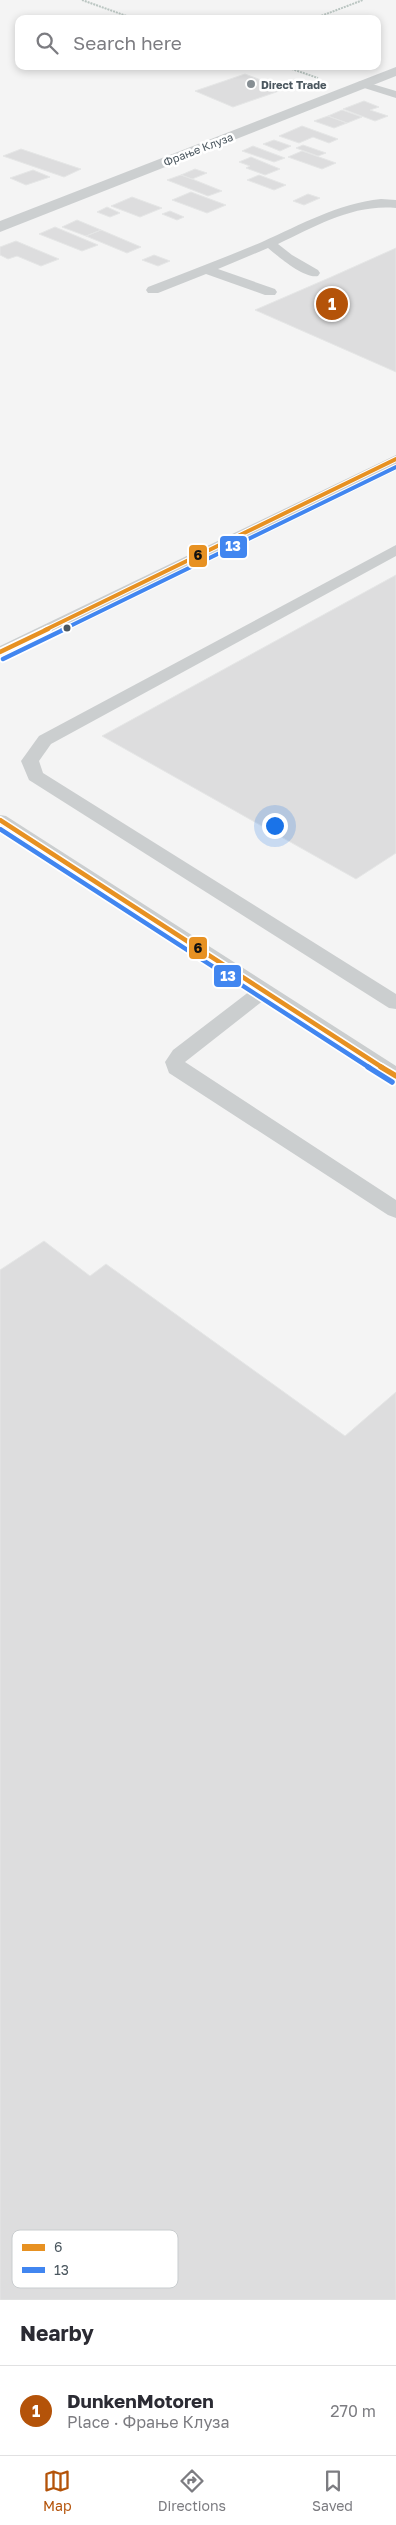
<!DOCTYPE html>
<html lang="en">
<head>
<meta charset="utf-8">
<style>
	:root { --surface:#fff; --page:#f2f2f3; --text:#2b2b33; --muted:#7c7c81; --line:#e1e1e2; --accent:#b45309 }
	body { margin:0; font-family:"Golos Text",sans-serif; background:var(--page); color:var(--text) }
	.you { position:absolute; left:274px; top:825px; width:18px; height:18px; margin:-12px; border:4px solid #fff; border-radius:50%; background:#1a73e8; box-shadow:0 0 0 8px #1a73e833 }
	.badge { display:grid; place-items:center; width:32px; height:32px; border-radius:50%; background:var(--accent); color:#fff; font-size:16px; font-weight:700 }
	.pin { position:absolute; translate:-50% -50%; border:2px solid #fff; box-shadow:0 1px 5px #0006 }
	.list { margin:0; padding:0; list-style:none }
	h2 { display:flex; justify-content:space-between; align-items:center; height:65px; margin:0; padding:0 20px; font-size:21px }
	h2 small { font-size:16px; font-weight:400; color:var(--muted) }
	.list li { display:grid; grid-template-columns:32px 1fr auto; gap:15px; align-items:center; box-sizing:border-box; height:90px; padding:0 20px; border-top:1px solid var(--line) }
	.list b { display:block; font-size:19px; white-space:nowrap }
	.list p { margin:0; font-size:16px; white-space:nowrap; color:var(--muted) }
	.list em { font-size:16px; font-style:normal; color:var(--muted) }
	.icon { flex:none; width:28px; height:28px; fill:none; stroke:currentColor; stroke-width:2; stroke-linecap:round; stroke-linejoin:round }
	.map { position:relative; flex:none; width:396px; height:2300px; overflow:hidden }
	.search { position:absolute; background:var(--surface); box-shadow:0 2px 8px #0003; left:15px; right:15px; top:15px; height:55px; display:flex; align-items:center; gap:12px; box-sizing:border-box; padding:0 18px; border-radius:10px; color:var(--muted); font-size:19px }
	.sheet { height:155px; background:var(--surface) }
	nav { display:flex; justify-content:space-around; align-items:center; box-sizing:border-box; height:70px; border-top:1px solid var(--line); background:var(--surface); font-size:14px; color:var(--muted) }
	nav a { display:grid; justify-items:center; gap:2px }
	nav .on { color:var(--accent) }
	.map>svg:first-child { display:block }
</style>
</head>
<body>
<div class="map">
<svg width="396" height="2300" viewBox="0 0 396 2300">
	<rect width="100%" height="100%" fill="#f4f4f4"/>
	<path fill="#ddddde" stroke="#e5e6e6" d="M245,74L285,89L233,107L195,91Z
		M364,101L379,107L370,110L388,116L375,121L343,109Z
		M342,110L362,117L347,123L328,116Z
		M328,116L347,123L334,128L314,121Z
		M302,126L338,139L329,143L313,137L299,143L279,136Z
		M274,140L291,146L280,151L263,144Z
		M303,145L326,153L318,156L296,148Z
		M253,146L285,158L274,162L242,151Z
		M21,149L81,169L64,177L3,156Z
		M302,151L336,163L322,169L288,157Z
		M251,157L280,169L265,175L246,168L250,166L239,162Z
		M195,169L207,173L192,179L181,175Z
		M33,170L50,177L26,185L10,178Z
		M181,175L192,179L222,191L208,196L167,180Z
		M259,175L286,185L274,190L247,180Z
		M191,192L226,205L207,213L172,200Z
		M308,194L320,198L304,205L293,201Z
		M132,197L162,208L140,217L111,206Z
		M107,207L120,213L110,217L97,212Z
		M170,211L184,217L177,220L162,214Z
		M77,220L101,230L86,236L62,227Z
		M55,227L98,245L82,251L39,234Z
		M101,230L141,247L127,253L86,236Z
		M16,241L59,259L41,266L17,256L8,259L0,255V247Z
		M396,248V372L255,310L329,278Z
		M154,255L170,261L158,266L142,260Z
		M396,575V853L356,879L102,736Z
		M44,1241L90,1276L106,1264L345,1436L396,1392V2300H0V1270Z"/>
	<g fill="none" stroke-linecap="round" stroke-linejoin="round">
		<path stroke="#bbc6c2" stroke-width="2" stroke-dasharray="2 1" stroke-linecap="butt" d="M82,0L135,19
			M313,19L363,0
			M283,66L318,78"/>
		<path fill="#cbcecf" fill-rule="evenodd" d="M362,81L396,91V98L358,86V82Z
			M381,199L396,200V208C353,204 316,226 278,244L292,255L318,270L320,273L318,276C304,279 279,257 268,248L218,269L275,289L277,292L275,295H265L206,274L158,293H148L146,290L148,287C187,272 224,258 262,242C302,224 337,204 381,199Z
			M396,455V465L0,657V646Z
			M396,545V556L51,744L39,761L43,773L396,994V1009L389,1008L29,780L21,761L39,736Z
			M0,815L6,816L396,1066V1083L389,1081L264,1000L185,1062L396,1200V1218L388,1215L169,1073L165,1062L173,1050L250,991L0,828Z"/>
		<path fill="#cccfd0" fill-rule="evenodd" d="M396,67V76L0,232V221Z"/>
		<defs>
			<path id="bus-1-far2" d="M45,630L396,459"/>
			<path id="bus-1-far1" d="M0,652L48,629
				M0,820L383,1068"/>
			<path id="bus-1" d="M381,1067L396,1076"/>
			<path id="bus-2-far2" d="M62,630L396,467"/>
			<path id="bus-2-far1" d="M3,659L65,629
				M0,829L370,1068"/>
			<path id="bus-2" d="M368,1067L392,1082"/>
		</defs>
		<use href="#bus-1-far2" stroke="#fff" stroke-width="6"/>
		<use href="#bus-1-far1" stroke="#fff" stroke-width="8"/>
		<use href="#bus-1" stroke="#fff" stroke-width="9"/>
		<use href="#bus-2-far2" stroke="#fff" stroke-width="6"/>
		<use href="#bus-2-far1" stroke="#fff" stroke-width="8"/>
		<use href="#bus-2" stroke="#fff" stroke-width="9"/>
		<use href="#bus-1-far2" stroke="#e79122" stroke-width="4"/>
		<use href="#bus-1-far1" stroke="#e79122" stroke-width="4.5"/>
		<use href="#bus-1" stroke="#e79122" stroke-width="5.5"/>
		<use href="#bus-2-far2" stroke="#4186f0" stroke-width="4"/>
		<use href="#bus-2-far1" stroke="#4186f0" stroke-width="4.5"/>
		<use href="#bus-2" stroke="#4186f0" stroke-width="5.5"/>
	</g>
	<circle fill="#868e93" stroke="#fff" stroke-width="2" cx="251" cy="84" r="5"/>
	<circle fill="#4b575f" stroke="#fff" stroke-width="2" cx="67" cy="628" r="4.5"/>
	<g text-anchor="middle" dominant-baseline="central" stroke-width="5" stroke-linejoin="round" paint-order="stroke">
		<g font-size="11" font-weight="bold" fill="#4b575f" stroke="#fff" text-anchor="start">
			<text x="261" y="84">Direct Trade</text>
		</g>
		<g font-size="11" fill="#4b575f" stroke="#fff">
			<text transform="translate(198 149) rotate(-21)">Фрање Клуза</text>
		</g>
	</g>
	<rect x="12" y="2230" width="166" height="58" rx="8" fill="#fff" stroke="#c9cdcf" stroke-width="1"/>
	<rect x="22" y="2244" width="23" height="7" fill="#e79122"/>
	<rect x="22" y="2267" width="23" height="6" fill="#4186f0"/>
	<g font-size="14" fill="#4b575f">
		<text x="54" y="2252">6</text>
		<text x="54" y="2275">13</text>
	</g>
	<g stroke="#fff" stroke-width="2">
		<rect x="219" y="535" width="29" height="24" rx="5" fill="#4186f0"/>
		<rect x="188" y="544" width="20" height="24" rx="5" fill="#e79122"/>
		<rect x="188" y="936" width="20" height="24" rx="5" fill="#e79122"/>
		<rect x="213" y="964" width="29" height="24" rx="5" fill="#4186f0"/>
	</g>
	<g font-size="14" text-anchor="middle" font-weight="bold" fill="#fff">
		<text x="233" y="551">13</text>
		<text x="228" y="981">13</text>
	</g>
	<g font-size="14" text-anchor="middle" font-weight="bold" fill="#111">
		<text x="198" y="560">6</text>
		<text x="198" y="953">6</text>
	</g>
</svg>
<div class="you"></div>
<div class="pin badge" style="left:332px;top:304px">1</div>
<div class="search"><svg class="icon" aria-label="search" viewBox="0 0 24 24"><circle cx="10" cy="10" r="6"/><path d="M15 15l6 6"/></svg>Search here</div>
</div>
<section class="sheet">
<h2>Nearby<small></small></h2>
<ul class="list">
<li><span class="badge">1</span><div><b>DunkenMotoren</b><p>Place · Фрање Клуза</p></div><em>270 m</em></li>
</ul>
</section>
<nav>
<a class="on"><svg class="icon" aria-label="map" viewBox="0 0 24 24"><path d="M3 6l6-2 6 2 6-2v14l-6 2-6-2-6 2zM9 4v14M15 6v14"/></svg>Map</a>
<a><svg class="icon" aria-label="directions" viewBox="0 0 24 24"><path d="M12 3l9 9-9 9-9-9zM9 14v-3h6M13 9l2 2-2 2"/></svg>Directions</a>
<a><svg class="icon" aria-label="saved" viewBox="0 0 24 24"><path d="M7 4h10v16l-5-4-5 4z"/></svg>Saved</a>
</nav>
</body>
</html>
